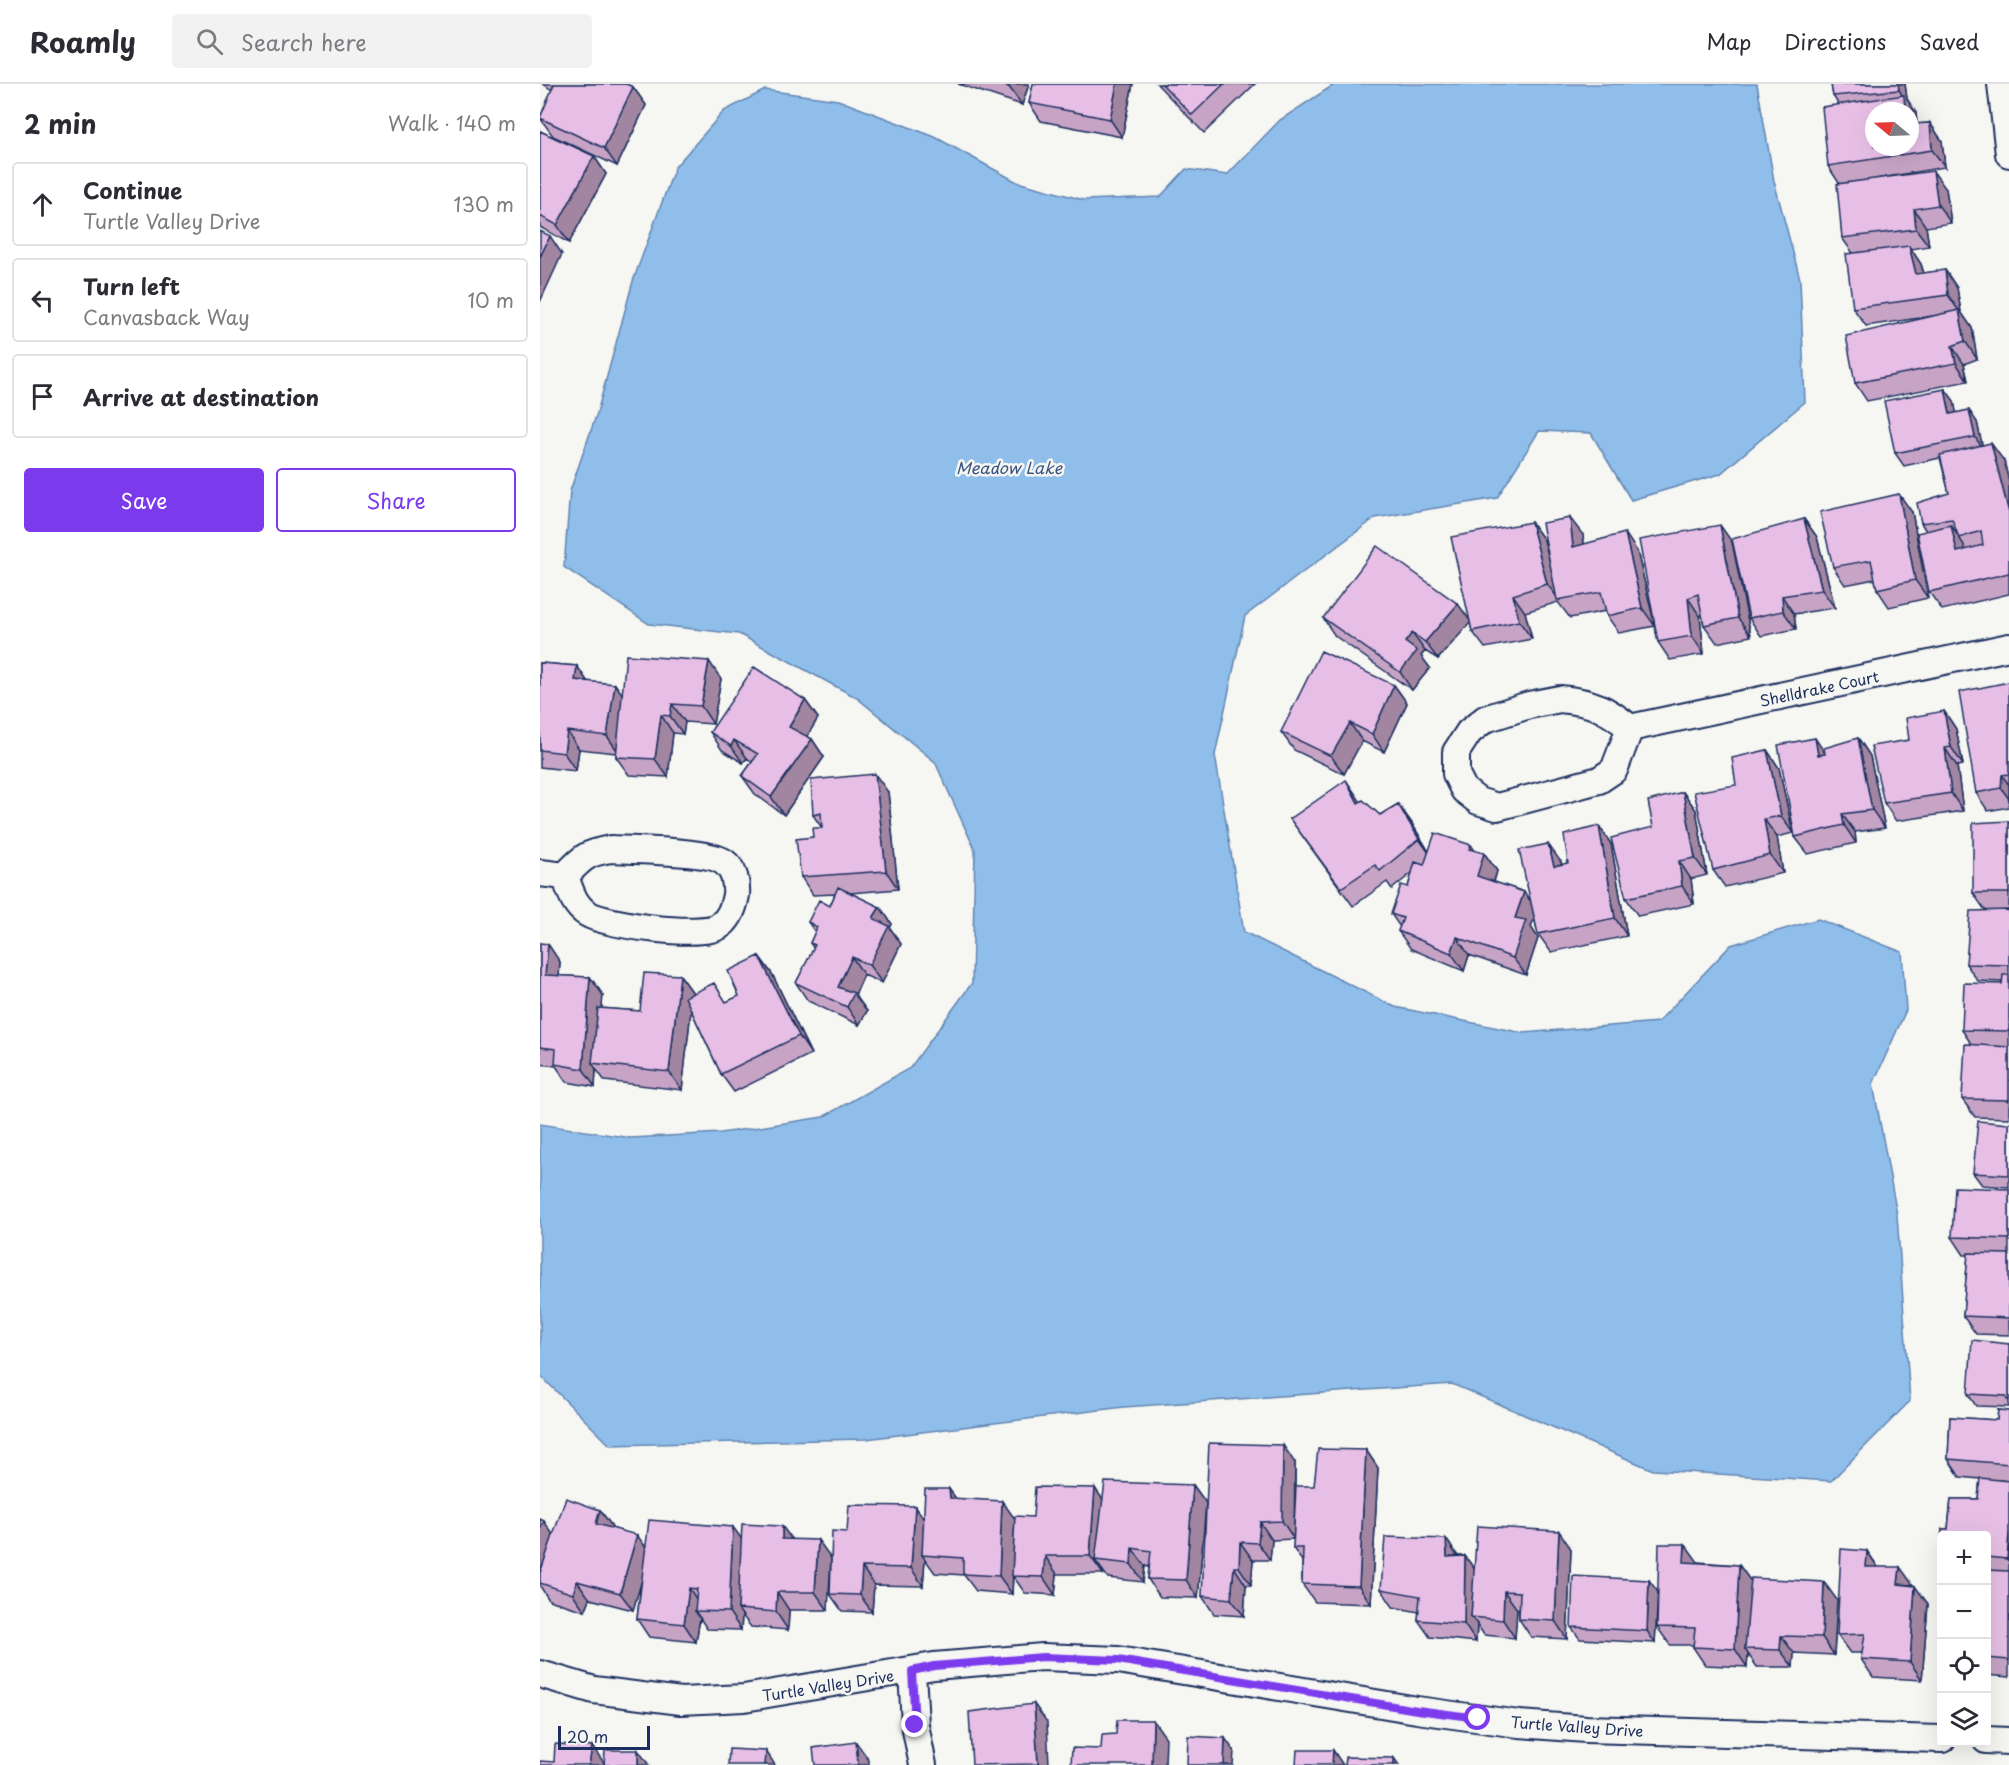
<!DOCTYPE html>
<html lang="en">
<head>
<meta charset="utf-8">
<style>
	:root { --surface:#fff; --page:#f2f2f3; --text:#2b2b33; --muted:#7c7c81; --line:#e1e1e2; --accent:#7c3aed }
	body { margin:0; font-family:"Playpen Sans",sans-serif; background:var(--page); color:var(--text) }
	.controls { position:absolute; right:18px; bottom:18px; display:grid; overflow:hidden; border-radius:6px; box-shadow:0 6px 24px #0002 }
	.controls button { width:54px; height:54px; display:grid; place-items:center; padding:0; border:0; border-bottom:2px solid var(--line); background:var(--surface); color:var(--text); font:30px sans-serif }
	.compass { position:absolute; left:1325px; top:18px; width:54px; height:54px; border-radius:50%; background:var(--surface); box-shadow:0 6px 24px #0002; rotate:289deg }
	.scale { position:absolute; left:18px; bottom:15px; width:92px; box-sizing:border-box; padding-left:6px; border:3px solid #1b2f5e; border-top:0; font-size:16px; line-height:21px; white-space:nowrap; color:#1b2f5e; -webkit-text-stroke:4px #f6f6f2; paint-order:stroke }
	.stop { position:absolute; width:18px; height:18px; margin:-14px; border:4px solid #7c3aed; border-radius:50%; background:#fff }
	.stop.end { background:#7c3aed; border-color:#fff; box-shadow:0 2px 6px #0008 }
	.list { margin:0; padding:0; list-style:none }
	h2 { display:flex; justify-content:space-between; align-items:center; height:78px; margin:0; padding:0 24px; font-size:26px }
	h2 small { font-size:20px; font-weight:400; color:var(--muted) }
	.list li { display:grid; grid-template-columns:39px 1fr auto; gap:18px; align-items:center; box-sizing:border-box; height:84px; margin:0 12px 12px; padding:0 12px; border:2px solid var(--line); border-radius:6px }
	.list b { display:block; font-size:22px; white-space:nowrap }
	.list p { margin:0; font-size:20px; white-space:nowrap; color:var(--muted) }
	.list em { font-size:20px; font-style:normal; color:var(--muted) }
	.actions { display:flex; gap:12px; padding:18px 24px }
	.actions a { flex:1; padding:14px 0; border:2px solid var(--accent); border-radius:6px; text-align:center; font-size:21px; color:var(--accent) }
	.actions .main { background:var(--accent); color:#fff }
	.icon { flex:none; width:33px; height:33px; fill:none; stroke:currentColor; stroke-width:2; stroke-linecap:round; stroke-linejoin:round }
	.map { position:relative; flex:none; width:1469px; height:1681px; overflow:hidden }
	header { display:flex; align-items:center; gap:36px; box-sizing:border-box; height:84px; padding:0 30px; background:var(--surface); border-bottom:2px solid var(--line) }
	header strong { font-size:28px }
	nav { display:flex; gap:33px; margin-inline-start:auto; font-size:21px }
	.search { width:420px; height:54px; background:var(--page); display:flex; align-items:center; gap:15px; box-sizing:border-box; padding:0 21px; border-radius:6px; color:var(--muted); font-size:22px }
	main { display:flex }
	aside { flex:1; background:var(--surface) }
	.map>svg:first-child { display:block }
</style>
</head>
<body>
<header>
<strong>Roamly</strong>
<div class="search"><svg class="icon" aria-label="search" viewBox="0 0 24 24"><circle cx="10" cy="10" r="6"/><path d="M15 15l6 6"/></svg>Search here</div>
<nav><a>Map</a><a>Directions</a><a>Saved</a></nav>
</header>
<main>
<aside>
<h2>2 min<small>Walk · 140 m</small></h2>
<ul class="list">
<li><svg class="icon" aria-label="ahead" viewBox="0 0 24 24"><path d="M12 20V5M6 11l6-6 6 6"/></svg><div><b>Continue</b><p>Turtle Valley Drive</p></div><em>130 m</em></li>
<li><svg class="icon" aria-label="left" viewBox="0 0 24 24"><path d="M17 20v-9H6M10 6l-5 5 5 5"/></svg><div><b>Turn left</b><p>Canvasback Way</p></div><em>10 m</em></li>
<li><svg class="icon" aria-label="arrive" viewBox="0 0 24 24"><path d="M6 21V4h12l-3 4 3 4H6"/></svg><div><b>Arrive at destination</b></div></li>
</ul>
<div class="actions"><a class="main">Save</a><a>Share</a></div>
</aside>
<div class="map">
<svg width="1469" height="1681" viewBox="0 0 1469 1681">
	<rect width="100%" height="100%" fill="#f6f6f2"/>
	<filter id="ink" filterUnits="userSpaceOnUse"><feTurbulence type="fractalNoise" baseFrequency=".0167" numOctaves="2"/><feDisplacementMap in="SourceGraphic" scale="12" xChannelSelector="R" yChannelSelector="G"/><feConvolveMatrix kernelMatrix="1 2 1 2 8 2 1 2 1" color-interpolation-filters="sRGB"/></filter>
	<g filter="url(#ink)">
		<path fill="#90beea" stroke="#6185b2" stroke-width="1.5" d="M795,0H1217L1234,97L1260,195L1265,318L1180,390L1091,416L1051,349L999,347L957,414L835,434L705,532L675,671L704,848L855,923L983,949L1118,938L1191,861L1278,835L1362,868L1366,926L1333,1000L1357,1131L1370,1317L1291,1397L1113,1386L912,1300L584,1323L326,1355L70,1361L0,1291V1040L91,1054L181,1049L283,1033L370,984L432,899L435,766L395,678L317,614L199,550L109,540L24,483L30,407L57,329L93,197L135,83L184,27L225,6L298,16L395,53L477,98L544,116L620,113L646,85L687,91L740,36Z"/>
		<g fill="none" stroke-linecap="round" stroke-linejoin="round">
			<defs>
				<path id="street" d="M1461,0L1469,70
					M1020,615C1052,618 1066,624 1090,644L1074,686L1059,696L957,723L938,717L924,706L916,690V668L929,648L945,635L989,621Z
					M1090,644L1469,563
					M71,765C91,766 171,767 184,778C194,785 197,799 196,811C194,822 189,836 179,842C162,854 66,841 48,830C34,822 30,806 25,792C42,774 46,769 71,765Z
					M0,789L25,792
					M372,1587L375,1641L383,1681
					M0,1590L54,1606L141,1617L204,1614L394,1582L503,1573L578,1576L877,1626L979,1640L1046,1645L1402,1655
					M1446,1656L1469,1657"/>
			</defs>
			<use href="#street" stroke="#1b2f5e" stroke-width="30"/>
			<use href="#street" stroke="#f6f6f2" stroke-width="26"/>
		</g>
		<path fill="#c7a4c6" stroke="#1b2f5e" stroke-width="1.5" d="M3,0H86L93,3L106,21L77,82L13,52L0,34L12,6Z
			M418,0H489L482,21Z
			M493,0H593L582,53L501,37L489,19Z
			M617,0H715L664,49Z
			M1291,0H1365L1367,15L1376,29L1377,40L1390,39L1402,57L1405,83L1335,95L1406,105L1411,139L1386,143L1389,162L1371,165L1381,180L1384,189L1405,186L1417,204L1421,228L1432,244L1437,275L1424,280L1428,297L1327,317L1315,299L1393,232L1326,242L1313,224V169L1302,154L1299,99L1288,82L1299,21L1293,12Z
			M0,47L54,72L66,90L29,159L0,143Z
			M1405,305L1414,317L1416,329L1437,338L1442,361L1464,377L1469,398V510L1402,526L1389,508L1386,447L1381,439L1409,409L1400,374L1364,382L1355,369Z
			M1372,428L1388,514L1349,523L1337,505L1335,495L1305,501L1293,483Z
			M1264,435L1277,453L1295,524L1254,530L1256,545L1221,552L1209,534Z
			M991,438L1004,456L1011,484L1043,451L1044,460L1097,467L1114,538L1192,458L1211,552L1177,559L1164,541L1162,531L1160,532L1164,570L1130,576L1118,558L1115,542L1079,549L1067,532L1066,527L1030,534L1018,518L985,528L992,555L945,564L932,547L930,538L898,575L885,567L881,572L890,584L872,606L795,552L783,534L930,537Z
			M0,579L37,582L47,597L82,610L181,595L173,640L145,638L143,650L133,649L128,693L89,691L76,673V669L39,665L36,687L0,683Z
			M1469,598V723L1448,727L1436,709Z
			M854,601L867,619L844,668L822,657L804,690L754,666L741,648Z
			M265,616L278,634L267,652L272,655L284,673L244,731L215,710L202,692L212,678L207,674L203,679L182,666L170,648Z
			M1404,627L1416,645L1423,681L1417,682L1423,727L1356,737L1344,719L1369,656Z
			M1318,654L1330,672L1345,744L1315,748L1316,759L1268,770L1255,753L1285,668Z
			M1227,666L1239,684L1253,749L1237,753L1243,789L1185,803L1173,786L1196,701Z
			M348,708L358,805L310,809L340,823L352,840L350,844L361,860L342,899L324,891L315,911L327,927L319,941L268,917L256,899L274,865L270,859L275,848L268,838L290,822L295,810L273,811L261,793L273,753L282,744L273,731Z
			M1143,708L1156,726L1167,791L1151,795L1154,820L1098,832L1086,814L1113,743Z
			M818,714L820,718L840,731L858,720L871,738L889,768L935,767L944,769L957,787L954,798L984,808L991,817L1021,778V781L1028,779L1059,742L1071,760L1087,852L1011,868L998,850L994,833L991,843L998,854L986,891L929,871L924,887L871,865L858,847L860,843L851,830L868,803L872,789L852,805L847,798L813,822L750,735Z
			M1469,737V1034L1435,1033L1422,1015L1432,961L1422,946L1462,900V898L1438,897L1426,880L1445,826L1433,809Z
			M0,859L20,878L19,892L50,893L63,911L61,924L100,927L140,891L153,909L187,918L199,912L219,872L232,890L271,970L194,1008L181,990L151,926L142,1006L65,997L56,985L55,1003L27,998L16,982L0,980Z
			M1469,1040V1103L1442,1101L1433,1089Z
			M1469,1105V1251L1436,1250L1423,1232L1428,1171H1424L1412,1153Z
			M1469,1260V1323L1436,1322L1428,1310Z
			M1458,1326L1469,1327V1397L1457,1396L1469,1397V1593L1446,1591V1452H1401V1472L1400,1470L1402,1445H1408L1411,1415H1438L1440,1395L1420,1393L1408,1375L1410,1333L1457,1336Z
			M826,1366L838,1384L831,1520L775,1518L762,1500V1477L753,1464L754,1455L732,1456L730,1476H713L711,1501H706L704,1532L674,1530L662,1512L755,1379V1432L774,1402Z
			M653,1401L666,1419L658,1514L620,1513L608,1495L609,1483L605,1482L603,1498L568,1494L563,1487V1490H517L515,1511L485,1509L473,1492L472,1510L436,1507L424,1491L395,1489L385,1475L383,1502L334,1501L332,1528L302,1527L290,1510L307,1448L375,1422L384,1435L409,1405L416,1415L475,1435L473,1477L493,1433L562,1416Z
			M60,1426L73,1444L105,1463L201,1455L242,1442L288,1526H249L248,1546L211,1543L202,1531L201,1546L167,1545L160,1534L156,1558L109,1553L97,1535L101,1498L93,1526L50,1515L45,1527L9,1516L0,1502V1489L13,1451Z
			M906,1455L918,1472H925L934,1485L1031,1465L1027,1555L991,1553L979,1535V1525H977L975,1554L944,1551L937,1540L936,1558L890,1553L878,1536L879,1528L853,1523L841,1505Z
			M1327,1467L1338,1483L1373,1501L1388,1520L1382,1596L1333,1593L1321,1575L1322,1569H1310L1297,1551Z
			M1158,1478L1199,1481L1210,1497L1297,1516L1294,1571L1254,1569L1253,1583H1217L1208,1570L1207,1583L1165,1581L1153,1563V1561H1130L1117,1543Z
			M1118,1508L1115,1559L1040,1555L1031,1543Z"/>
		<path fill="#a286a1" stroke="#1b2f5e" stroke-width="1.5" d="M470,0H489L482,21L469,3Z
			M577,0H593L582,53L570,35Z
			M1358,0H1365L1367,15L1376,29L1378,58L1370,47V27H1365L1364,14L1359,6Z
			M93,3L106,21L77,82L64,64Z
			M1390,39L1402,57L1405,83L1392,66Z
			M54,72L66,90L29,159L17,141Z
			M1393,87L1406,105L1411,139L1398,121Z
			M1374,125L1386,143L1389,162L1376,145Z
			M10,152L22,170L0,218V173Z
			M1369,162L1381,180L1388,208L1376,190Z
			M1405,186L1417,204L1421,228L1432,244L1437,275L1425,257L1419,227L1408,211Z
			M1412,262L1424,280L1428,297L1416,279Z
			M1405,305L1414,317L1419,342L1410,330Z
			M1429,326L1437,338L1443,365L1435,353Z
			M1451,359L1464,377L1469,398V429Z
			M1359,410L1372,428L1388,514L1375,496Z
			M1030,434L1043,451L1046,481L1033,463Z
			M1264,435L1277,453L1295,524L1282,506Z
			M991,438L1004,456L1020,517L1007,500Z
			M1180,441L1192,458L1211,552L1198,534Z
			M1411,441L1424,461L1429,486L1417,468Z
			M1085,449L1097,467L1115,542L1102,524Z
			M973,511L985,528L992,555L979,537Z
			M1242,512L1254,530L1256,545L1243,527Z
			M1148,514L1160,532L1164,570L1152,552Z
			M918,520L931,538L898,575L885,558Z
			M872,549L885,567L881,572L890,584L872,606L860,588L865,558Z
			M169,577L181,595L173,640L161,622Z
			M37,582L49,600L35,596Z
			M75,600L88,618L79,669L67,652Z
			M854,601L867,619L844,668L832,650Z
			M265,616L278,634L262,661L249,643Z
			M132,620L145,638L143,650L130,632Z
			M1404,627L1416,645L1423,681L1411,663Z
			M121,631L133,649L128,693L115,675Z
			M810,639L822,657L804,690L791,672Z
			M27,647L39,665L36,687L24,669Z
			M1275,654L1287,672L1278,671Z
			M1318,654L1330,672L1345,744L1332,726Z
			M272,655L284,673L244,731L231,713Z
			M194,656L207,674L203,679L191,662Z
			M1405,664L1417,682L1423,727L1411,709Z
			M1227,666L1239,684L1253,749L1241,732Z
			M335,690L348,708L358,805L346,787Z
			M1462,691L1469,701V715L1461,704Z
			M806,696L818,714L831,737L818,719Z
			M1143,708L1156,726L1167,791L1155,774Z
			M858,720L871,738L892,773L879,755Z
			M1302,730L1315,748L1316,759L1304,741Z
			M1224,735L1237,753L1243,789L1230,771Z
			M1059,742L1071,760L1087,852L1075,834Z
			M1008,760L1021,778L1027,800L1014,782Z
			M931,761L942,776L944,769L957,787L950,810L937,792L929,765Z
			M1139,777L1151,795L1154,820L1142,802Z
			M984,808L997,826L991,843L998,854L986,891L973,874L975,834Z
			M340,823L352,840L350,844L361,860L342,899L329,881L333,834Z
			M917,853L929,871L924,887L911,869Z
			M8,860L20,878L18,909L5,891Z
			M219,872L232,890L271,970L259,952Z
			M312,873L324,891L315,911L327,927L319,941L307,923L298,903Z
			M140,891L153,909L142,1006L129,988Z
			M50,893L63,911L57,979H52L56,985L55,1003L43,985Z
			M743,1361L755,1379L754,1455L742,1437Z
			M826,1366L838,1384L831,1520L819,1502Z
			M653,1401L666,1419L658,1514L646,1496Z
			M555,1404L567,1422L555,1476L563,1487V1490L550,1472Z
			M409,1405L422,1423L410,1414Z
			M462,1417L475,1435L472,1510L459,1492Z
			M375,1422L387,1440L382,1471L385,1475L383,1502L371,1484Z
			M60,1426L73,1444L69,1458L56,1440Z
			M4,1437L16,1455L0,1486V1445Z
			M720,1438L732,1456L730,1476L718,1459Z
			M242,1442L255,1460L242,1455Z
			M193,1443L206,1461L198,1525L202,1531L201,1546L189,1528Z
			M1019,1447L1031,1465L1027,1555L1015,1537Z
			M1469,1449V1478L1467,1475Z
			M97,1451L110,1469L93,1526L80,1509Z
			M906,1455L918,1473H907Z
			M278,1456L291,1474L288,1526L275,1508Z
			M700,1458L713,1476L711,1501L699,1483Z
			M1145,1460L1158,1478L1157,1496L1144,1478Z
			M592,1464L605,1482L603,1498L591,1480Z
			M1327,1467L1339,1485L1326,1483Z
			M505,1472L517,1490L515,1511L503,1493Z
			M925,1472L938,1490L931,1533L937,1540L936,1558L924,1540Z
			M1199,1481L1212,1499L1205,1565L1208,1570L1207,1583L1195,1565Z
			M322,1483L334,1501L332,1528L320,1511Z
			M694,1483L706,1501L704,1532L691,1515Z
			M1360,1483L1373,1501L1358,1500Z
			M1109,1496L1118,1508L1115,1559L1107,1547Z
			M37,1497L50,1515L45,1527L33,1510Z
			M1284,1498L1297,1516L1294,1571L1282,1553Z
			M1375,1502L1388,1520L1382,1596L1370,1578Z
			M149,1504L161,1522L155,1527L160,1534L156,1558L144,1540Z
			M964,1507L977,1525L975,1554L963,1536Z
			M237,1508L249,1526L248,1546L236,1528Z
			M1241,1552L1254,1569L1253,1583L1240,1566Z
			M494,1620L507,1638L509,1681L498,1680Z
			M613,1636L626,1654L625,1681H612Z
			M685,1654L694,1667L693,1681H684Z
			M316,1658L329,1676V1681H318Z
			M52,1662L65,1680L64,1681H49Z
			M98,1666L109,1681H98Z
			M793,1666L803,1681H792Z
			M226,1667L235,1681H225Z
			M854,1674L859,1681H854Z"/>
		<path fill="#e7bfe6" stroke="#1b2f5e" stroke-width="1.5" d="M14,0H86L93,3L64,64L0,34Z
			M459,0H470L469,3Z
			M493,0H577L570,35L489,19Z
			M622,0H684L652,31Z
			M1291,0H1358L1359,6L1293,12Z
			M1364,11L1365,27H1334V63H1370V40L1390,39L1392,66L1288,82L1282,23Z
			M0,47L54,72L17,141L0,132Z
			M1393,87L1398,121L1374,125L1376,145L1302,154L1297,100Z
			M0,147L10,152L0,173Z
			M1369,162L1376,190L1405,186L1408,211L1313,224L1306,170Z
			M1419,226L1425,257L1412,262L1416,279L1315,299L1306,252Z
			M1405,305L1410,330L1429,326L1435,353L1355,369L1344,317Z
			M1451,359L1469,429V489L1389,508L1377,449L1411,441L1417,468L1443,461L1441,447L1419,454L1412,435L1381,439L1377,419L1409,409L1400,371Z
			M1359,410L1375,496L1337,505L1331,476L1293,483L1280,428Z
			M1030,434L1033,463L1085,449L1102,524L1067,532L1061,508L1017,516L1002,439Z
			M1264,435L1282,506L1242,512L1243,527L1209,534L1192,455Z
			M991,438L1007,500L973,511L979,537L932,547L911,453Z
			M1180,441L1198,534L1164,541L1158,510L1148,514L1152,552L1118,558L1099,456Z
			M837,462L918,520L885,558L872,549L865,558L877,567L860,588L783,534Z
			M781,567L854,601L832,650L810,639L791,672L741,648Z
			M86,571L169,577L161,622L132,620L130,632L121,631L115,675L76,673Z
			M0,579L37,582L35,596L75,600L67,652L27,647L24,669L0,666Z
			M214,583L265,616L249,643L272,655L231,713L202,692L218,670L194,656L191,662L170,648Z
			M1469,598V690L1462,691L1461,704L1436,709L1419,608Z
			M1404,627L1411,663L1405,664L1411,709L1344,719L1331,662L1369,656L1366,634Z
			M1275,654L1278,671L1285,670L1284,664L1318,654L1332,726L1302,730L1304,741L1255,753L1238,661Z
			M1227,666L1241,732L1224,735L1230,771L1173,786L1154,708L1196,701L1192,674Z
			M335,690L346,787L261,793L256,755L273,753L272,744H282L281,729L273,731L271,696Z
			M806,696L818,719L823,716L840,731L858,720L879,755L840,787L835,781L801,804L750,735Z
			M1143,708L1155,774L1139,777L1142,802L1086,814L1071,754L1113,743L1108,717Z
			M1469,737V809H1433V739Z
			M1059,742L1075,834L998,850L979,766L1008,760L1014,782L1028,779L1024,751Z
			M895,749L931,761L929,765L944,769L937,792L984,808L975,834L986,836L973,874L917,853L911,869L858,847L863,834L851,830L861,801L868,803L875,778L884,781Z
			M298,803L340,823L333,834L349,842L329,881L312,873L298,903L314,909L307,923L256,899L275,861L270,859L277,843L268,838L279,816L290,822Z
			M1469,826V881L1426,880L1430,827Z
			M0,859L8,860L5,891L50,893L43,985L15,980L16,965L0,963Z
			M219,872L259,952L181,990L145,913L174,899L186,918L199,912L188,887Z
			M104,889L140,891L129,988L52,979L58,924L100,927Z
			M1463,891H1469V947L1422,946L1424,899L1462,900Z
			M1425,960L1469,963V1016L1422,1015Z
			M1438,1037L1469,1040V1091L1433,1089Z
			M1415,1103L1469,1105V1155L1412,1153Z
			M1428,1169L1469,1170V1234L1423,1232Z
			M1432,1256L1469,1260V1316H1467L1466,1312L1428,1310Z
			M1458,1326L1469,1327V1380L1408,1375L1410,1333L1457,1336Z
			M669,1359L743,1361L742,1437L720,1438L718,1459L700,1458L699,1483H694L691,1515L662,1512Z
			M778,1365L826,1366L819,1502L762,1500L763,1464H753L756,1402H774Z
			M1440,1394L1469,1397V1449L1467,1475L1446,1473V1452H1401V1470H1400L1402,1445H1408L1411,1415H1438Z
			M565,1398L653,1401L646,1496L608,1495L611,1467L592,1464L591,1480L555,1476Z
			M495,1403L555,1404L550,1472H505L503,1493L472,1492L475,1432L493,1433Z
			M385,1405H409L410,1414L462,1417L459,1492L423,1490V1474L382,1471Z
			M26,1414L60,1426L56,1440L97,1451L80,1509L37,1497L33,1510L0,1499V1489Z
			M309,1421L375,1422L371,1484L322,1483L320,1511L290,1510L292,1447L307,1448Z
			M0,1435L4,1437L0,1445Z
			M109,1436L193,1443L189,1528L155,1527L157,1505L149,1504L144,1540L97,1535Z
			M202,1440L242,1442V1455L278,1456L275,1508H237L236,1528L198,1525Z
			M937,1442L1019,1447L1015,1537L979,1535L980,1508L964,1507L963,1536L931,1533Z
			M845,1453L906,1455L907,1473L925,1472L924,1540L878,1536L880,1512L841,1505Z
			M1119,1460H1145L1144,1478L1199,1481L1195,1565L1153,1563L1155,1544L1117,1543Z
			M1301,1465L1327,1467L1326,1483H1360L1358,1500L1375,1502L1370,1578L1321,1575L1325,1550L1297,1551Z
			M1446,1486L1469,1487V1576L1446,1574Z
			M1033,1492L1109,1496L1107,1547L1031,1543Z
			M1211,1494L1284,1498L1282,1553L1241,1552L1240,1566L1205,1565Z
			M494,1620L498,1680L432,1681L429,1628Z
			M577,1636H613L612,1681H531L532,1664L561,1665L562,1651L576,1650Z
			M648,1652L685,1654L684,1681H647Z
			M316,1658L318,1681H275L273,1664Z
			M15,1660L52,1662L49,1681H0V1677L14,1678Z
			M189,1665L226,1667L225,1681H188Z
			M65,1666H98V1681H64Z
			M757,1666H793L792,1681H756Z
			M806,1673L854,1674V1681H805Z"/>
	</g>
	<g fill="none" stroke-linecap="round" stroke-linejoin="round" filter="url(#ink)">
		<path stroke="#7c3aed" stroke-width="8" d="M375,1641L372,1587L394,1582L503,1573L578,1576L877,1626L938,1634"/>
	</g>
	<g text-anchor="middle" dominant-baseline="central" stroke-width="5" stroke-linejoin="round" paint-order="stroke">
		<g font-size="15" fill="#1b2f5e" stroke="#f6f6f2">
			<text transform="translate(1279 604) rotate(-12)">Shelldrake Court</text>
			<text transform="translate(288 1601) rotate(-9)">Turtle Valley Drive</text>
			<text transform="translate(1037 1642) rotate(4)">Turtle Valley Drive</text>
		</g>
		<g font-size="16" font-style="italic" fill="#385381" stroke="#f6f6f2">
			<text x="469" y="383">Meadow Lake</text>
		</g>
	</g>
</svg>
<div class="controls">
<button>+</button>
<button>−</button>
<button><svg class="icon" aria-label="locate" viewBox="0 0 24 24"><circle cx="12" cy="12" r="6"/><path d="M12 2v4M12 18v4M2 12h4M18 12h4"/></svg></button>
<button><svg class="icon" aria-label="layers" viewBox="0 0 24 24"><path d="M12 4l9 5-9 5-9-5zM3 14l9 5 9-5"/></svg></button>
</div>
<svg class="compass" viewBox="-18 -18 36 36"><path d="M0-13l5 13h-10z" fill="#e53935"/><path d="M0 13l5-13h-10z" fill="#7c7c81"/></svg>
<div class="scale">20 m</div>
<div class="stop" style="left:938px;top:1634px"></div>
<div class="stop end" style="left:375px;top:1641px"></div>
</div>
</main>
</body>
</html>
